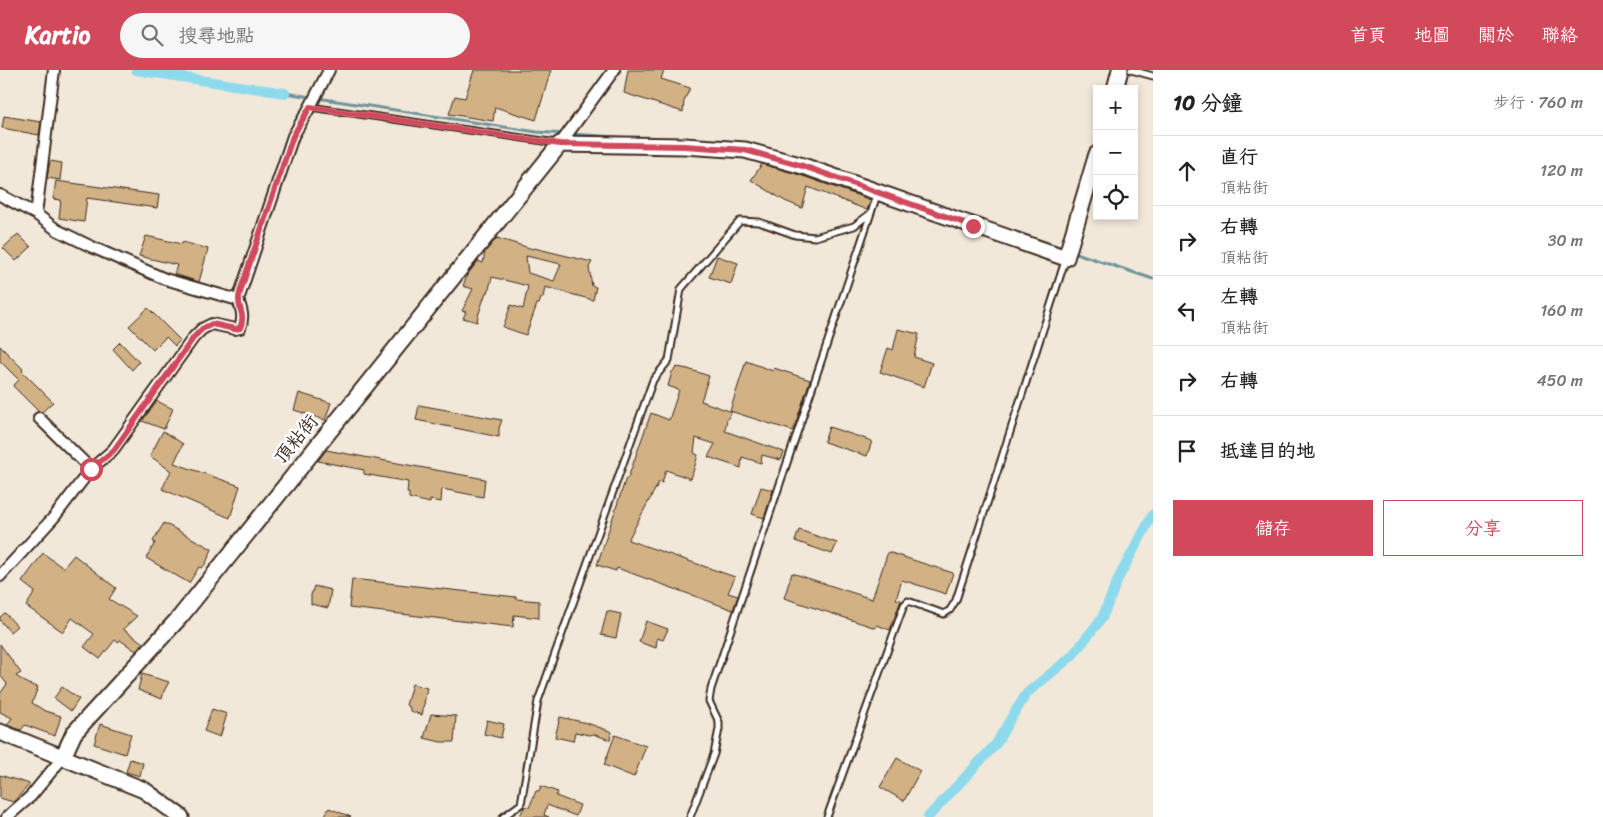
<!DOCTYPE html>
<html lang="zh-TW">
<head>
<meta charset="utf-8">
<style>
	:root { --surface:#fff; --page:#f6f6f6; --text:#222; --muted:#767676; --line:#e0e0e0; --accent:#d1495b }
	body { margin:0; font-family:Sriracha,"LXGW WenKai TC",sans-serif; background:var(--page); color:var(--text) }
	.controls { position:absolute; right:15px; top:15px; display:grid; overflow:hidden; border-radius:0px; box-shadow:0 2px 8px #0003 }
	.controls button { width:45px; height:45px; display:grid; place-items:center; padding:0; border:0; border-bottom:1px solid var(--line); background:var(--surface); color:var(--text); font:25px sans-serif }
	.stop { position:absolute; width:15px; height:15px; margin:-11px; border:4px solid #d1495b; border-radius:50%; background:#fff }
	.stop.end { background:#d1495b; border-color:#fff; box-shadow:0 1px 5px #0008 }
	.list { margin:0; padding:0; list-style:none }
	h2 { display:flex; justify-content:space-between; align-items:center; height:65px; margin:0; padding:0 20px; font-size:21px }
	h2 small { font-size:16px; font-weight:400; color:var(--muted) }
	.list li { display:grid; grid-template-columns:32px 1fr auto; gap:15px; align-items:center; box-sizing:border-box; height:70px; padding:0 20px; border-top:1px solid var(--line) }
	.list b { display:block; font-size:19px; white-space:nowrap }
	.list p { margin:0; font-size:16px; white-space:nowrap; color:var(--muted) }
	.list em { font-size:16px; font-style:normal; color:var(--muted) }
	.actions { display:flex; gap:10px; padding:15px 20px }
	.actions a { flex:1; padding:11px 0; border:1px solid var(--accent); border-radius:0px; text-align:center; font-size:18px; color:var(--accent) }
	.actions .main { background:var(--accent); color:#fff }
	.icon { flex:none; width:28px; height:28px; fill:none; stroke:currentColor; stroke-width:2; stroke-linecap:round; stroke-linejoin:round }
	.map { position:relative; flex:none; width:1153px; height:747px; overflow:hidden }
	header { display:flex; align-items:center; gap:30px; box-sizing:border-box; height:70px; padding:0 25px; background:var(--accent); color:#fff }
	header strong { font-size:24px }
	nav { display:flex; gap:28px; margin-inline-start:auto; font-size:18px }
	.search { width:350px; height:45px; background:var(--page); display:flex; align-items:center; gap:12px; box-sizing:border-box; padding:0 18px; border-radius:28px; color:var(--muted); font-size:19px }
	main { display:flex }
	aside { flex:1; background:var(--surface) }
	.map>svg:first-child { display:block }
</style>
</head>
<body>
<header>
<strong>Kartio</strong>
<div class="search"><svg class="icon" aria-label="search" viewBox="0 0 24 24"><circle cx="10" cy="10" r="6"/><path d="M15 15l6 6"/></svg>搜尋地點</div>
<nav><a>首頁</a><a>地圖</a><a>關於</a><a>聯絡</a></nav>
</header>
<main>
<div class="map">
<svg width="1153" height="747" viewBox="0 0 1153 747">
	<rect width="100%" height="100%" fill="#f2e8da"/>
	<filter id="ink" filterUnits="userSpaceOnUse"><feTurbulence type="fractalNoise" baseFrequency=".02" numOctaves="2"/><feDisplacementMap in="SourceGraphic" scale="10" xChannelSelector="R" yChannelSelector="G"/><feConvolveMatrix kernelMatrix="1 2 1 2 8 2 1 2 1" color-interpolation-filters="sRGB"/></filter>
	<g filter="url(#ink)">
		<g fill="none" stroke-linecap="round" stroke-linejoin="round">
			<path stroke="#6d949a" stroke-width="3" d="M285,23L537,62L565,64
				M571,64L632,68
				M1000,157L1065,179
				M1073,182L1153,209"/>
			<path stroke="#8edaed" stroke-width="10" d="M136,0L285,23
				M928,747L996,674L1011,648L1027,623L1072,586L1102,548L1119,507L1153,444"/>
		</g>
		<path fill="#d2b285" stroke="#3b2a1e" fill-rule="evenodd" d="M474,0H551L536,50L495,37L493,51L449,44L455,26L465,28Z
			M628,0H664L661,9L690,18L684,31L683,42L624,23Z
			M4,46L41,52L39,65L2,58Z
			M50,91L62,93L60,110L47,108Z
			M762,94L800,105L871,130L867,140L808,117L802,138L785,131L751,110Z
			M56,111L159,125L157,138L87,128L84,152L59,148L61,130L53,129Z
			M18,164L31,177L16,191L3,178Z
			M146,166L182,174L183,172L208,179L199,212L174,204L177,195L139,186Z
			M497,168L533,179L534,178L592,192L589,197L592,216L596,217L593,230L545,217L543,228H541L539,234H537L526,265L503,257L511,235L523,239L528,216L492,207L488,223L486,222L478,246L477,252L463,248L466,242L462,241L473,219L463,216L467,205L478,191L483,193L485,182ZM526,186L561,194L554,211L528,203Z
			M717,186L738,193L731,214L709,207Z
			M148,238L180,270L175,276L166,267L153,280L129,256Z
			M898,259L919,264L914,287L932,293L924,317L880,302L888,278L893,280Z
			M120,272L139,292L132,300L113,279Z
			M0,276L23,299L22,301L53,332L42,342L38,341L13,316L19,310L0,291Z
			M746,291L773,301L774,298L810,310L793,361L730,341Z
			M677,297L688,299L709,306L701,331L732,342L727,349L725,361L784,382L781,390L762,385L761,393L742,387L741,398L708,387L715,374L696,368L694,383L698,385L691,409L666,400L662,413L659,412L628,470L735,507L728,523L738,526L733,540L617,498L616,501L597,495L626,408H628L651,343L669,350L679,320L668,316L672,302Z
			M299,323L331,333L325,350L294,340Z
			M157,331L173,339L164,359L142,351Z
			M419,335L502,350L499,358V367L416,350Z
			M829,357L872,371L867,386L824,372Z
			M163,361L183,374L174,393L240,416L230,448L162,419L171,401L150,386Z
			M326,380L485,409L483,427L442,419L441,432L430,430V433L409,428V423H407L408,412L364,404V400L318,391Z
			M761,417L773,420L764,448L752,444Z
			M164,453L212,479L206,493L202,498L199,497L189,513L146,488L155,473L153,471Z
			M799,460L837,473L832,484L795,471Z
			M888,482L953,503L946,524L902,510L896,529L901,530L890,560L877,555L876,558L784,528L792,503L872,529Z
			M43,483L63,498L74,485L116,518L109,529L137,546L123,559L143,573L136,581L120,570L118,572L115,570L100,589L84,577L94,564L72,548L63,562L26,536L35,522L22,512Z
			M352,509L516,527V529L539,531V548L514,545L513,557L349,538Z
			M314,516L331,520L328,538L311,534V525Z
			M607,541L621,544L616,568L601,565Z
			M5,543L17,556L10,562L0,550V547Z
			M646,551L668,559L663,570L657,568L656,578L639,572Z
			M0,574L21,603L16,606L28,614L38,617L32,633L45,641L61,646L55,666L25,655L21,660L7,655L12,648L0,642V624L7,614L0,605Z
			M142,604L169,612L164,621L162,629L138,620Z
			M412,614L427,618L422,645L410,641V638L406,635Z
			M62,617L79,629L71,641L54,628Z
			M212,639L227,644L220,667L204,661Z
			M431,644L456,646L454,672H441L424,668Z
			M560,647L587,653L612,662L610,670L593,664L589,665L575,662L573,671L555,667Z
			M487,650L504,654L501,668L484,664Z
			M100,654L131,664L125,684L94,674Z
			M615,665L646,676L634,707L604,695Z
			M897,688L920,701L904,731L880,717Z
			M130,689L143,693L140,706L126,702Z
			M0,705L13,709L30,714L13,732L0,728Z
			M541,716L558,722L556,726L580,735L576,746L547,735L544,745L549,747H519L525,736L529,738L536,721H539Z
			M329,738L351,747H324Z"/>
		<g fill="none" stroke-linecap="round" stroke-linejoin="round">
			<defs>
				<path id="lane" d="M1131,0L1153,6
					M310,37L557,73
					M503,747L521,734L538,631L653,310L669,290L681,219L740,151L759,152L795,165L815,167L854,156L871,143
					M690,747L714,684L719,659V652L709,631L711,619L877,125
					M827,747L904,535L908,531L944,544L950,540L956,530L1065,191"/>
				<path id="street" d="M560,74L614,0
					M0,125L36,144L57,160L92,177L165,209L238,230
					M36,144L54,0
					M39,348L91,399
					M0,506L55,446L91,399L113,380L194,267L202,259L212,254L235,259L240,258C244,248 242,240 238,230L293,66L310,37L329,0
					M7,747L31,726L63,687"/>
				<path id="secondary" d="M1115,19L1120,0
					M0,662L144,720L181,747
					M63,687L74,663L180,547L560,74L684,76L745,80L803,96L1066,188L1097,84"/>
			</defs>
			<use href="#lane" stroke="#3b2a1e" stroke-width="9"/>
			<use href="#street" stroke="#3b2a1e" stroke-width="14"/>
			<use href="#secondary" stroke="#3b2a1e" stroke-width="19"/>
			<use href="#lane" stroke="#fff" stroke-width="5"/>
			<use href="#street" stroke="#fff" stroke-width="10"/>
			<use href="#secondary" stroke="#fff" stroke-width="15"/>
		</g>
	</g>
	<g fill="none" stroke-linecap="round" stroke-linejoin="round" filter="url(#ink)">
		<path stroke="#d1495b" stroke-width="6" d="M91,399L114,380L194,267L202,259L212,254L235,259L240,258C246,244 238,240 239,228C239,224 241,220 242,216L293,66L310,37L560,74L684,76L745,80L803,96L973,156"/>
	</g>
	<g text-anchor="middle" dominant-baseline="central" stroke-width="5" stroke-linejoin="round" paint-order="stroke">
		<g font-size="19" fill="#3b2a1e" stroke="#fff">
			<text transform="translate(296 369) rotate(-51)">頂粘街</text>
		</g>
	</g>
</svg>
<div class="controls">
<button>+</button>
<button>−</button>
<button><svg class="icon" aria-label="locate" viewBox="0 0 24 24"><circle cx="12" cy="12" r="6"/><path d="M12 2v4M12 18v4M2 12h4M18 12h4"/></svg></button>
</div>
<div class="stop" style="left:91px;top:399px"></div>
<div class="stop end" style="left:973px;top:156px"></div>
</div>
<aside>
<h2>10 分鐘<small>步行 · 760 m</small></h2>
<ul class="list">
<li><svg class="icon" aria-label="ahead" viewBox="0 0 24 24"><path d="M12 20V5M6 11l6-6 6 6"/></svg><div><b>直行</b><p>頂粘街</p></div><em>120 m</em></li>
<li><svg class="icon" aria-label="right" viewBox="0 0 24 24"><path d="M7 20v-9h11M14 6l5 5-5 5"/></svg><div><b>右轉</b><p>頂粘街</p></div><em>30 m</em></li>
<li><svg class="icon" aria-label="left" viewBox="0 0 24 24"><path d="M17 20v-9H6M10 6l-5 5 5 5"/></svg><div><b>左轉</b><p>頂粘街</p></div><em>160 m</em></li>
<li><svg class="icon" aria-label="right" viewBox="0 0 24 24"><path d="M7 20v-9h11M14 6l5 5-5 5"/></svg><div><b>右轉</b></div><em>450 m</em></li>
<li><svg class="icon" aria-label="arrive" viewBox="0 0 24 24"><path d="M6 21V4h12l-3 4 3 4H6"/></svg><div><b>抵達目的地</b></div></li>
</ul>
<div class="actions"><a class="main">儲存</a><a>分享</a></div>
</aside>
</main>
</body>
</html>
